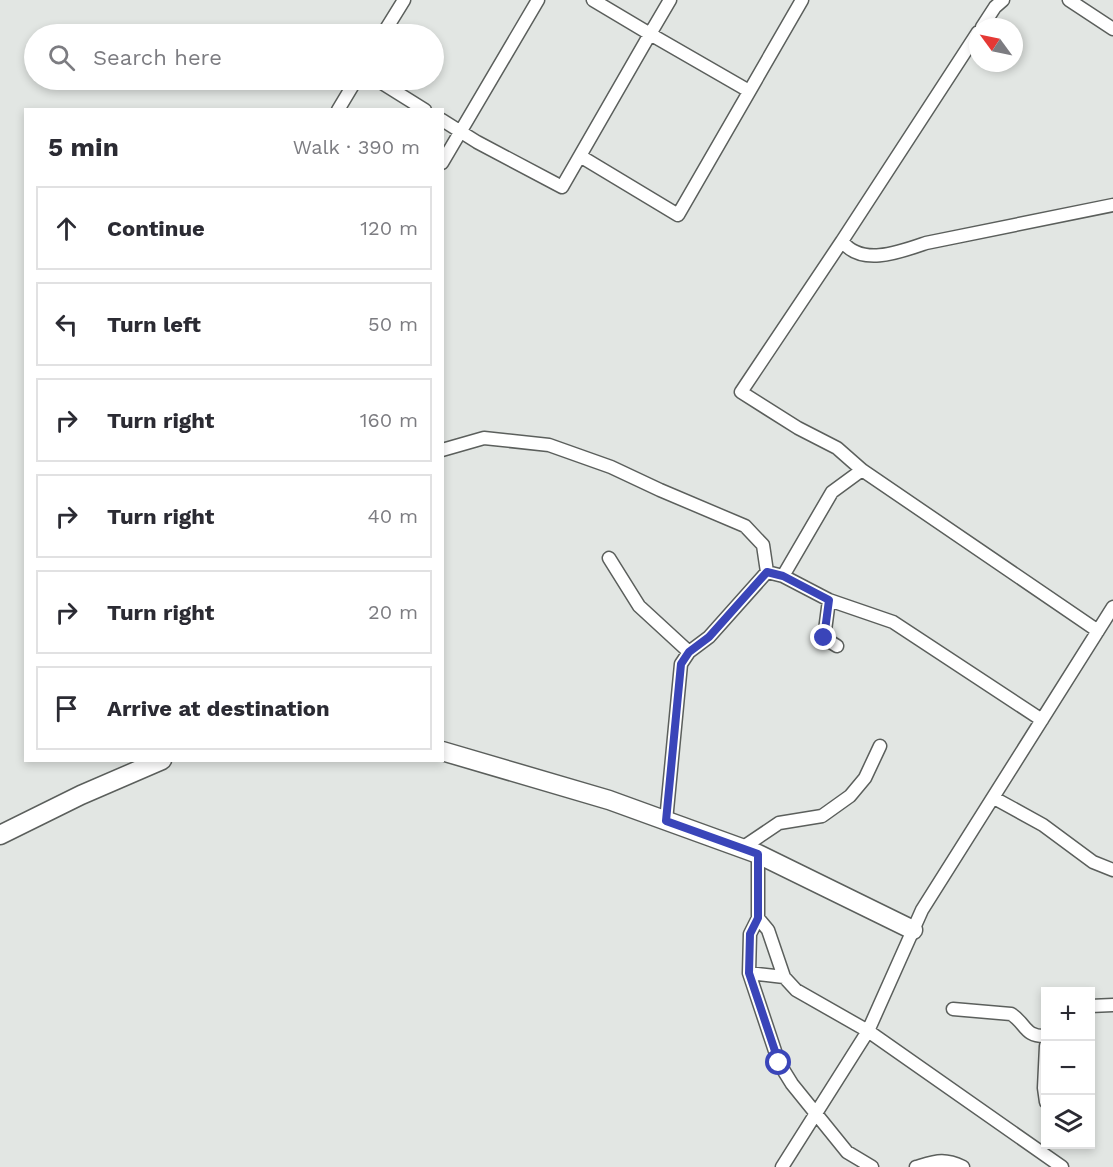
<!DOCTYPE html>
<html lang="en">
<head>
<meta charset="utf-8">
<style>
	:root { --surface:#fff; --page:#f7f7f7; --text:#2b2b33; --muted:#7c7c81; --line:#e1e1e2 }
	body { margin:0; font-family:"Work Sans",sans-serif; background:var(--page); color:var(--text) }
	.controls { position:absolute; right:18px; bottom:18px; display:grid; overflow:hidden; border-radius:0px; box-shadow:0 3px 9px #0003 }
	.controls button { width:54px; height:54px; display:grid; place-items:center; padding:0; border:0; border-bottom:2px solid var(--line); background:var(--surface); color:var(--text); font:30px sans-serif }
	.compass { position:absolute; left:969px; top:18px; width:54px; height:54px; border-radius:50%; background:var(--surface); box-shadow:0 3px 9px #0003; rotate:303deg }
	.stop { position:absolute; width:18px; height:18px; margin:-14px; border:4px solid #3a45b9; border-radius:50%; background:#fff }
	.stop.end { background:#3a45b9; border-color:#fff; box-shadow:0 2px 6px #0008 }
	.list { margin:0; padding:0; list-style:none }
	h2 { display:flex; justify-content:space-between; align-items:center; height:78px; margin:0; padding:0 24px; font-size:26px }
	h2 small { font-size:20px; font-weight:400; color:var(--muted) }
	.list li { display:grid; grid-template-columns:39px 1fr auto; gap:18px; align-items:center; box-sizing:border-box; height:84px; margin:0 12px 12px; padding:0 12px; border:2px solid var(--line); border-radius:0px }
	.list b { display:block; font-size:22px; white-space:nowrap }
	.list em { font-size:20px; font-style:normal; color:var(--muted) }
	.icon { flex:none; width:33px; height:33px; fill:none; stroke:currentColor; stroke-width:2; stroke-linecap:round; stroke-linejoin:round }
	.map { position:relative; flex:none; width:1113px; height:1167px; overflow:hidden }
	.search { position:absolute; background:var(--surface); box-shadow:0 3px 9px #0003; left:24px; top:24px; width:420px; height:66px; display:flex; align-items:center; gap:15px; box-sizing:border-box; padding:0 21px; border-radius:33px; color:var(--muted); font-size:22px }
	.panel { position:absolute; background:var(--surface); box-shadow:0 3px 9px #0003; left:24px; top:108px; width:420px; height:654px; border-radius:0px }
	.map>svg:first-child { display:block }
</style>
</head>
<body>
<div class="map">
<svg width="1113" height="1167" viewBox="0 0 1113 1167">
	<rect width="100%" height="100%" fill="#e2e6e3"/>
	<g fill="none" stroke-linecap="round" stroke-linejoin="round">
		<defs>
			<path id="street" d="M670,0L650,34L749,91
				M1069,0L1113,29
				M982,27L995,7L1003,0
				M383,34L404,0
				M377,80L425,110
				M338,110L356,80
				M442,120L477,142L562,187L650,34L593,0
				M580,156L678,215L802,0
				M442,163L538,0
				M842,241L978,32
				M442,450L484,438L549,445L611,467L660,490L745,526L763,545L767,572L783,576L829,600L893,622L1042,720
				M609,558L639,606L689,652L709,637L767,572
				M783,576L832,492L862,470
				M829,600L824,638L837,646
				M1098,631L862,470L837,448L798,428L741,392L842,241C861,267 900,252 926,243L1113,205
				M994,798L1043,825L1093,862L1113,870
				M666,821L681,664L689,652
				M742,848L779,823L822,816L850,796L865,778L880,746
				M758,854V918L750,934L749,973L779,1063L792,1084L847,1152L872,1167
				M749,973L784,977L768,930L758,918
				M1090,1006L1113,1005
				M953,1009L1011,1014C1026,1023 1024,1037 1046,1036
				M1046,1046L1044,1088L1046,1102
				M782,1167L868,1031L796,990L784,977
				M916,1167C937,1161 944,1158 963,1167
				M1062,1167L868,1031L922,910L1113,607"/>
			<path id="secondary" d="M442,751L609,800L758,854L913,930
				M0,835L81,795L162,760"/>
		</defs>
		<use href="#street" stroke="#5b5f5c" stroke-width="15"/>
		<use href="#secondary" stroke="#5b5f5c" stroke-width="21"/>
		<use href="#street" stroke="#fff" stroke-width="12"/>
		<use href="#secondary" stroke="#fff" stroke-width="18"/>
	</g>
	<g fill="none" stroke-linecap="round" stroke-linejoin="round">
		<path stroke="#3a45b9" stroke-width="8" d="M779,1063L749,973L750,934L758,918V854L666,821L681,664L689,652L709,637L767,572L783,576L829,600L824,638"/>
	</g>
</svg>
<div class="controls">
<button>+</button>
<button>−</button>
<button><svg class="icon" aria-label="layers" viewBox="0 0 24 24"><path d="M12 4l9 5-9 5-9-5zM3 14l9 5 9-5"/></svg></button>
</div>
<svg class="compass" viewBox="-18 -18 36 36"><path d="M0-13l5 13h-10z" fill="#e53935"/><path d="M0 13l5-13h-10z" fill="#7c7c81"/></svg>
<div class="stop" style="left:779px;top:1063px"></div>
<div class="stop end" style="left:824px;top:638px"></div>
<div class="search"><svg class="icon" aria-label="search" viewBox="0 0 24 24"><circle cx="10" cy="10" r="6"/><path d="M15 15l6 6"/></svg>Search here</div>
<section class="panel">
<h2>5 min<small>Walk · 390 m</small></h2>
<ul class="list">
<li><svg class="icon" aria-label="ahead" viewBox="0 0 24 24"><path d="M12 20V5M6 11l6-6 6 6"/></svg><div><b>Continue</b></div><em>120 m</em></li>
<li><svg class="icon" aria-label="left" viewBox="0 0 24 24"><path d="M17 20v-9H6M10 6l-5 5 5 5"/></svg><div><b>Turn left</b></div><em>50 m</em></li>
<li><svg class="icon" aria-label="right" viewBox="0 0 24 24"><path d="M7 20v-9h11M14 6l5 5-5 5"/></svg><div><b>Turn right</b></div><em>160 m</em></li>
<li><svg class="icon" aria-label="right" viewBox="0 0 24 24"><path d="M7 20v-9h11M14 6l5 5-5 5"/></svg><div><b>Turn right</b></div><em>40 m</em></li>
<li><svg class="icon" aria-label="right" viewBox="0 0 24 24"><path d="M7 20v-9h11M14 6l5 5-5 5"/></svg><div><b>Turn right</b></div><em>20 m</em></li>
<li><svg class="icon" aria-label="arrive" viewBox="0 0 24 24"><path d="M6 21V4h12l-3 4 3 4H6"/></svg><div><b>Arrive at destination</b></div></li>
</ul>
</section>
</div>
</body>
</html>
